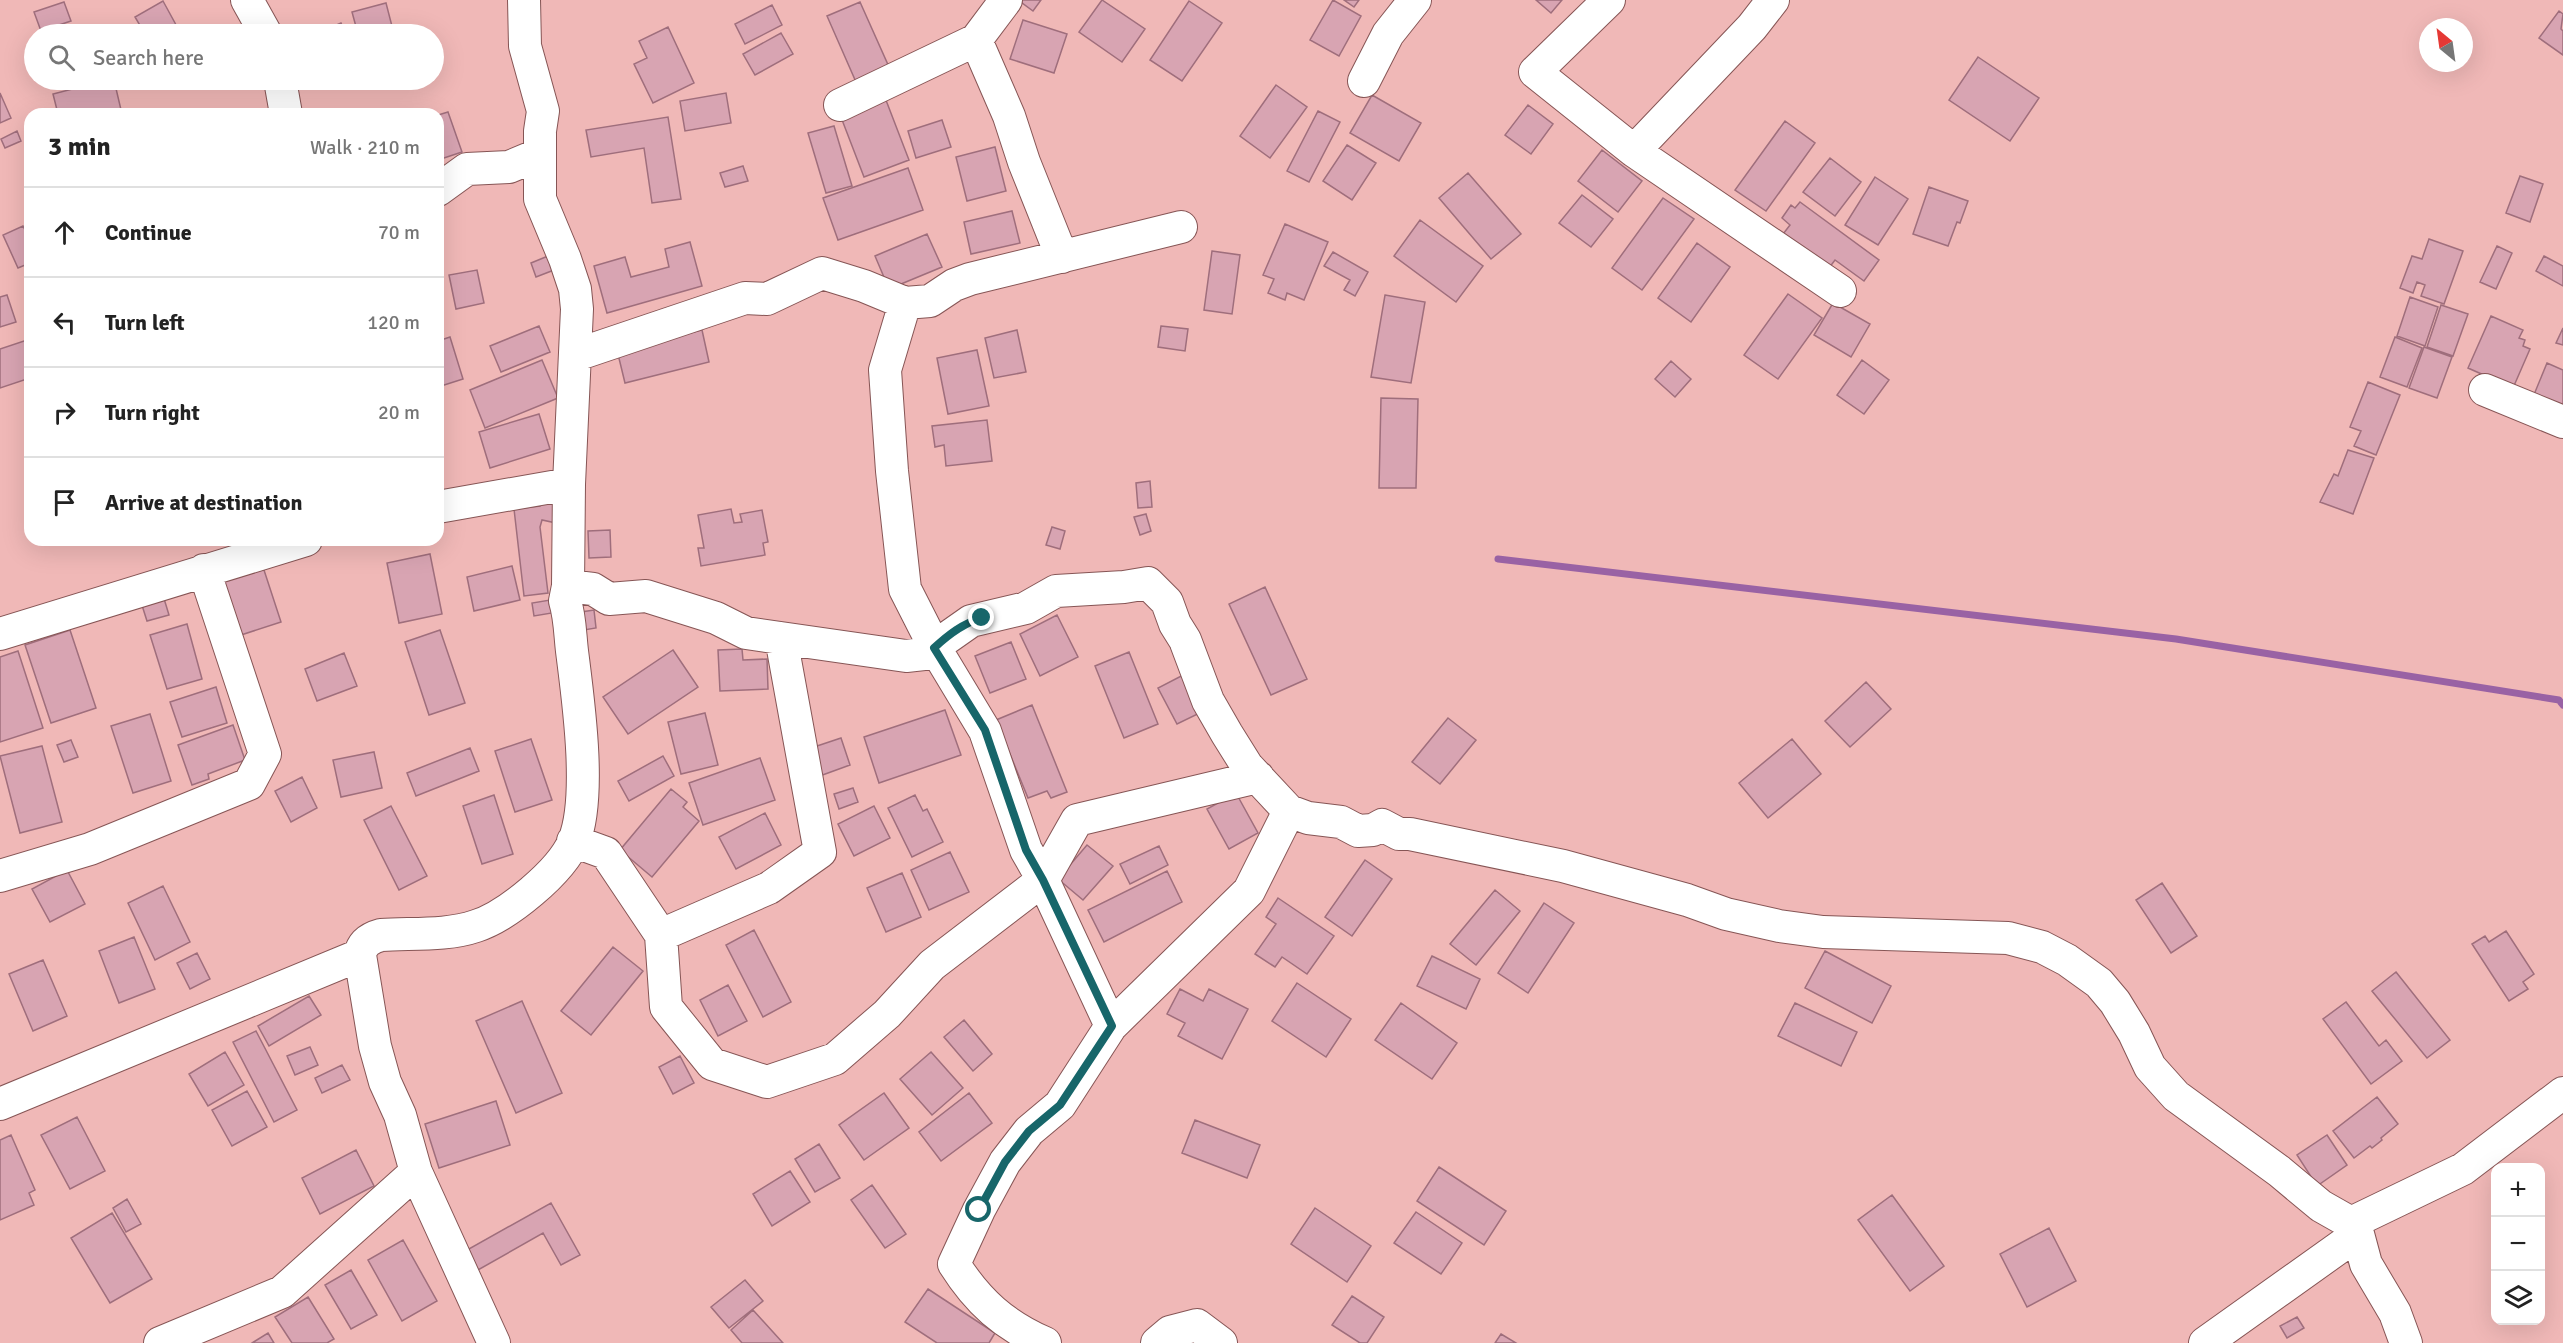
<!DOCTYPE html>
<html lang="en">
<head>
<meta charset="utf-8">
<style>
	:root { --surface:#fff; --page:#f6f6f6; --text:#222; --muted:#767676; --line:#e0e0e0 }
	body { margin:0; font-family:Signika,sans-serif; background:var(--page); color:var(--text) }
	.controls { position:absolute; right:18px; bottom:18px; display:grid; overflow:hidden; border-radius:12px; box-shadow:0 6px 24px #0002 }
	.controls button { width:54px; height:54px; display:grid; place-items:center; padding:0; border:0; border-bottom:2px solid var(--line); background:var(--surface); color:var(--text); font:30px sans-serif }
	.compass { position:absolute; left:2419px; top:18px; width:54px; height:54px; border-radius:50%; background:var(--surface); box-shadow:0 6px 24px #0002; rotate:331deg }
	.stop { position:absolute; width:18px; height:18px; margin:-14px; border:4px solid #17666a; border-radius:50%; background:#fff }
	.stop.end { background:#17666a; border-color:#fff; box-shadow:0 2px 6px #0008 }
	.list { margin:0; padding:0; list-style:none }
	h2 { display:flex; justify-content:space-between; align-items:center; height:78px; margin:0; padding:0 24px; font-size:26px }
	h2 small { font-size:20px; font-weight:400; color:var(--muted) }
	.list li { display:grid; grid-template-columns:39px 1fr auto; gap:18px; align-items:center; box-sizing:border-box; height:90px; padding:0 24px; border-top:2px solid var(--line) }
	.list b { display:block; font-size:22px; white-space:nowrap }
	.list em { font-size:20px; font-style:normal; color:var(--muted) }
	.icon { flex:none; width:33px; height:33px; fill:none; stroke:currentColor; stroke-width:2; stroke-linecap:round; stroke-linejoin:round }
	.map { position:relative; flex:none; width:2563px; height:1343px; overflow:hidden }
	.search { position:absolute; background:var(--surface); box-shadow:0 6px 24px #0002; left:24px; top:24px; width:420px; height:66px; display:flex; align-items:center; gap:15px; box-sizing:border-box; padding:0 21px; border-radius:33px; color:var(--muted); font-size:22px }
	.panel { position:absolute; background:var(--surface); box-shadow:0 6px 24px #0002; left:24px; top:108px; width:420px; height:438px; border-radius:18px }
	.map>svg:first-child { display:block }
</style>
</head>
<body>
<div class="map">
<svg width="2563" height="1343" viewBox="0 0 2563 1343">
	<rect width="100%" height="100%" fill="#f0b8b7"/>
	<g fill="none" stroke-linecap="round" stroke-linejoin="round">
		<path stroke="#9962a4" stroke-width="7" d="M1498,559L2176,639L2559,700L2563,705"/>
	</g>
	<path fill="#d8a4b2" stroke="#9f6e7c" stroke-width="1.5" d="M1018,0H1041L1033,11Z
		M1102,0L1145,29L1122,62L1079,32Z
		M1333,0L1361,16L1339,56L1310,40Z
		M1344,0H1359L1354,7Z
		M1536,0H1562L1551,13Z
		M163,1L181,34H145L135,17Z
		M1189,1L1222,23L1182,81L1150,60Z
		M64,2L71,21L41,31L34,12Z
		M860,2L889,67L856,82L827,16Z
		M386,3L394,34H358L352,12Z
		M772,5L782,25L745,44L735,24Z
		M2559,11L2563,14L2561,29L2563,31V55L2539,38Z
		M1023,20L1067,34L1054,73L1010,59Z
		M341,23L346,34H316Z
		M668,27L694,83L653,103L634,64L647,58L639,41Z
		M781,33L793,54L755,75L743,54Z
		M1978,57L2039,98L2010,141L1949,100Z
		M107,80H114L122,114H58L53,94Z
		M296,80H323L300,89Z
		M1276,85L1307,107L1270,158L1240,136Z
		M0,93L11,118L0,123Z
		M726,93L731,123L685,131L680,101Z
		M884,95L909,160L864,177L839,112Z
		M1372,95L1421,123L1399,161L1350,133Z
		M1528,105L1553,124L1531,154L1505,135Z
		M1318,111L1340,122L1309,182L1287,171Z
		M448,112L462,152L438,160V115Z
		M668,117L681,199L652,203L644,148L591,157L586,130Z
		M942,120L951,147L916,158L908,131Z
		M1785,121L1815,143L1766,211L1735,190Z
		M834,126L852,186L826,193L808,133Z
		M17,131L21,141L5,148L1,139Z
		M1347,145L1376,163L1352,200L1323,181Z
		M995,147L1006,191L967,201L956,157Z
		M1602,150L1642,181L1618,212L1578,181Z
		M1830,158L1861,182L1835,216L1803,192Z
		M743,166L748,181L725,187L720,173Z
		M908,168L923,210L838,240L823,198Z
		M1468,173L1521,234L1491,259L1439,198Z
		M2520,176L2543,184L2530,222L2506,213Z
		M1875,177L1908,199L1878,245L1845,225Z
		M1929,187L1968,201L1960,223L1957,222L1948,246L1913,234Z
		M1582,195L1613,219L1591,247L1559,223Z
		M1663,198L1694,219L1642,290L1612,268Z
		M1800,202L1879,260L1864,281L1835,260L1829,268L1783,234L1790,225L1782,218L1791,205L1795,208Z
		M1012,211L1020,243L971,254L964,222Z
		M1420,220L1483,266L1456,302L1394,256Z
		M1285,224L1328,242L1304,300L1287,293L1285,300L1268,293L1274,279L1263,275Z
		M23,226L30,240V263L18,268L3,235Z
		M927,234L942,267L889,289L875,256Z
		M2429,239L2463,251L2444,304L2421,296L2425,285L2417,282L2413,293L2400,288L2412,256L2422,259Z
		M690,242L702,286L607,313L594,266L625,257L631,277L669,267L665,249Z
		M1697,243L1730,267L1691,322L1658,298Z
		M2497,246L2512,253L2496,289L2480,282Z
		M1212,251L1240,255L1232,314L1204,310Z
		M1333,252L1368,272L1355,296L1344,290L1350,280L1324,266Z
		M548,256L554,270L536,277L531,263Z
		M2544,256L2563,266V286L2536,271Z
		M477,270L484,303L456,309L449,275Z
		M1788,294L1822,318L1778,379L1744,355Z
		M7,295L16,322L0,327V297Z
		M1385,295L1425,302L1411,383L1371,377Z
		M2410,297L2438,307L2425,346L2397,336Z
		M1833,303L1870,324L1851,357L1814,335Z
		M2441,305L2468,314L2453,356L2427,347Z
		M2491,316L2523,330L2519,338L2525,340L2523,346L2530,349L2513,388L2468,368Z
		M539,326L550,352L501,372L490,346Z
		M1161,326L1188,329L1185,351L1158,347Z
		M2563,328V345L2556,343Z
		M702,330L709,362L625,383L617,350Z
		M1017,330L1026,372L994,378L985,338Z
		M450,337L463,379L438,387V341Z
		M2395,337L2422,348L2407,387L2380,377Z
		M30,339V378L0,388V349Z
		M2424,347L2452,357L2437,398L2409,388Z
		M977,350L989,406L948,414L937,358Z
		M542,360L558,398L485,428L470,390Z
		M1862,360L1889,380L1864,414L1837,395Z
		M1671,361L1691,379L1675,397L1655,379Z
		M2547,363L2563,370V409L2533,397Z
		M2368,382L2400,395L2376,455L2354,446L2361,431L2350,427Z
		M1381,398L1418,399L1416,488H1379Z
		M539,414L550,449L490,468L479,432Z
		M987,420L992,461L946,466L944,445L935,447L932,426Z
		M2348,450L2374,458L2353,514L2320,502L2334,474L2338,476Z
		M1150,481L1152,507L1138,508L1136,483Z
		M553,499L556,523L542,520L540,527L548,593L524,596L514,509L540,506V501Z
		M731,509L734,523L742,522L740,514L762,510L768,542L763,543L765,555L701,566L698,548H704L698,515Z
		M1146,514L1151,531L1140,535L1134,517Z
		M1052,527L1065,531L1060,549L1046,545Z
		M610,530L611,557L589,558L588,531Z
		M430,554L442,614L399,623L387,563Z
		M512,566L520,600L474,611L467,577Z
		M263,567L281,622L241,635L223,580Z
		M1265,587L1307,679L1271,695L1229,604Z
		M162,592L169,615L147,621L140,599Z
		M550,600L552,613L534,616L532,603Z
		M594,610L596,628L584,630L581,612Z
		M1057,615L1078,657L1040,676L1020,634Z
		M187,624L202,679L167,689L150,635Z
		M70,630L96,708L51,723L25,645Z
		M440,630L465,703L429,715L405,642Z
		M1011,642L1026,679L990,693L975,656Z
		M742,649L743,660L767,659L768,689L720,691L718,650Z
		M673,650L698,687L628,734L603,697Z
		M18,651L43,728L0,742V657Z
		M1129,652L1158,724L1124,738L1095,666Z
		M344,653L357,686L317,701L305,669Z
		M1187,673L1206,710L1177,724L1158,688Z
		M1866,682L1891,709L1850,747L1825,721Z
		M216,687L227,723L182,737L170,702Z
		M1032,705L1067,792L1051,798L1047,791L1028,798L996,720Z
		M945,710L961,755L879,783L864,737Z
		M705,713L718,765L681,774L668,722Z
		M150,714L171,781L133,793L111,726Z
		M1448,718L1476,740L1440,784L1412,762Z
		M233,725L245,760L208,774L209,779L192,785L178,745Z
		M841,738L850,765L817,777L808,749Z
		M531,739L552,800L515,812L495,751Z
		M1792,739L1821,774L1768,818L1739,783Z
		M71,740L78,757L64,762L57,745Z
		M42,746L62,822L20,833L0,756Z
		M470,748L479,771L416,796L407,773Z
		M374,752L382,788L341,797L333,760Z
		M663,756L674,776L629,801L618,781Z
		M760,758L775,800L703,825L689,783Z
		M302,777L317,808L291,822L275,791Z
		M853,788L858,802L839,809L834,794Z
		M671,789L687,802L683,807L699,821L652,877L620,850Z
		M1236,793L1258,833L1229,849L1207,809Z
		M494,795L513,854L482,864L463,806Z
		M915,795L923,811L927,809L943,842L912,857L888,808Z
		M391,806L427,876L399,890L364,820Z
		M874,806L890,838L854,856L838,824Z
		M765,813L781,845L736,869L719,837Z
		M1087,845L1113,866L1083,900L1058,879Z
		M1159,846L1168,865L1130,884L1120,864Z
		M950,852L969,892L929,910L911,870Z
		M1365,860L1392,879L1352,936L1325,917Z
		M67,870L85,904L50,922L32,889Z
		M1167,871L1182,902L1104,942L1088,910Z
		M902,873L921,917L886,932L867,888Z
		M2162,883L2197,936L2171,953L2136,900Z
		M163,886L190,942L155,960L128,903Z
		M1495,890L1520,911L1476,965L1450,944Z
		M1278,898L1334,936L1307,974L1282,957L1275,967L1255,954L1276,924L1266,917Z
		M1544,903L1574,923L1528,993L1498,973Z
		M754,930L791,1002L763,1017L726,945Z
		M2506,931L2534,974L2523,982L2528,989L2509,1001L2472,944L2485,936L2489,942Z
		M134,937L155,989L119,1003L99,951Z
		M613,947L643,971L591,1035L561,1011Z
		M1825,951L1891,986L1872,1023L1805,988Z
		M197,953L210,979L190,989L177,963Z
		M1432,956L1480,979L1466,1009L1417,986Z
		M43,960L67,1016L33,1031L9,974Z
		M2396,972L2450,1040L2427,1058L2372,991Z
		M1297,983L1351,1019L1326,1057L1272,1021Z
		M728,985L747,1021L718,1036L700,1000Z
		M1180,989L1203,1001L1209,989L1248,1009L1222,1059L1178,1036L1185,1023L1167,1014Z
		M309,996L321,1015L269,1046L258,1026Z
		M522,1001L562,1093L516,1113L476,1021Z
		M2346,1002L2379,1046L2386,1040L2402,1061L2371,1084L2323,1019Z
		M1401,1003L1457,1043L1432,1079L1375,1040Z
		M1795,1003L1857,1032L1841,1066L1778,1036Z
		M964,1020L992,1054L973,1071L944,1037Z
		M256,1031L297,1110L274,1122L233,1042Z
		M310,1047L318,1065L295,1075L287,1056Z
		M225,1052L244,1085L208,1106L189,1074Z
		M931,1052L963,1088L932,1115L900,1079Z
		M680,1056L694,1083L673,1094L659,1067Z
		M342,1065L350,1080L322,1093L315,1078Z
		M247,1091L267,1127L232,1146L212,1110Z
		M884,1093L909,1128L864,1160L839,1125Z
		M969,1093L992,1123L941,1161L919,1132Z
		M2377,1097L2398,1124L2381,1138L2382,1140L2372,1148L2370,1146L2354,1158L2333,1131Z
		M496,1101L510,1145L439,1168L425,1124Z
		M77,1117L105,1171L70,1189L41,1135Z
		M1195,1120L1260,1145L1247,1178L1182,1153Z
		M11,1135L35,1190L29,1193L34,1205L0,1220V1140Z
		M2327,1135L2347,1165L2317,1186L2297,1155Z
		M819,1144L840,1178L815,1192L795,1159Z
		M356,1150L374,1186L320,1214L302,1178Z
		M1439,1167L1506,1211L1484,1245L1417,1201Z
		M790,1171L810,1202L772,1226L753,1194Z
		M872,1185L906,1234L885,1248L851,1200Z
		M1892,1195L1944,1266L1910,1291L1858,1220Z
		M127,1199L141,1224L126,1232L113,1208Z
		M551,1203L580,1255L561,1265L543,1233L478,1270L467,1250Z
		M1315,1208L1371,1246L1347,1282L1291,1244Z
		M1416,1212L1462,1243L1441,1274L1394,1243Z
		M112,1213L152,1279L110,1303L71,1238Z
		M2049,1228L2076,1281L2027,1307L2000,1254Z
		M403,1240L437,1301L402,1321L368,1260Z
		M351,1270L377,1315L351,1329L325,1285Z
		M745,1280L763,1301L729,1328L711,1307Z
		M928,1289L995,1333L989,1343H937L905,1322Z
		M1352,1296L1384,1317L1367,1343H1360L1332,1325Z
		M308,1297L334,1339L327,1343H292L275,1317Z
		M753,1310L783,1343H742L731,1330Z
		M2297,1317L2304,1328L2287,1338L2280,1326Z
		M268,1333L274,1343H252Z
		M1501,1334L1516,1343H1495Z"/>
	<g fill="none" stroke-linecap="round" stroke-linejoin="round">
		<defs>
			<path id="minor" d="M247,0L266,34
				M524,0L525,46L543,111L540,131V199L565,259L575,289L577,309L569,484L568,586L593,589L609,599L646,596L716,618L746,633L906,656L924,654L971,621L1026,608L1056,591L1124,587L1148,583L1167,602L1175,624L1185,640L1208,701L1227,734L1247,766L1289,811L1308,818L1341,822L1358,831L1373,830L1382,825L1399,834H1410L1563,866L1687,900L1726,914L1779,926L1823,932L2008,938L2042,947L2067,960L2099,983L2115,1002L2134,1033L2150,1067L2176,1096L2279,1171L2321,1206L2351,1223L2358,1234L2366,1264L2395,1313L2406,1343
				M1609,0L1535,72L1634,151L1840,291
				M976,40L1009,116L1024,162L1062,257
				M280,80L286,114
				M1364,81L1388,34L1415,0
				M840,105L976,40L1006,0
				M1634,151L1752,27L1773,0
				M438,190L467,169L509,167L540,154
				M905,303L885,370L892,471L905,589L935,648L985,731L1026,850L1043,880L1111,1026
				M576,355L745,298L767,299L822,273L864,286L905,303L930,301L954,285L970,279L1181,227
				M2485,390L2563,422
				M438,507L569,484
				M0,634L306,540
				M573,841L606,853L661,935L666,1007L712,1064L767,1082L835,1059L887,1014L932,965L1043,880L1077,820L1258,777
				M0,876L90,849L249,784L265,754L204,570
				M661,935L769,888L820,852L781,638
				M0,1104L360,955
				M2351,1223L2463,1169L2563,1093
				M160,1343L282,1292L416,1172
				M494,1343L416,1172L400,1115L385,1082L375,1046L360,955C362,943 370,938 381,935C412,933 447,936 476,926C507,916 561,872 574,841C592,796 578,699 572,651C570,634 570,617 565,601L568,586
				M1045,1343C1004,1325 978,1302 954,1264L979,1210L1005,1162L1029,1131L1060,1105L1111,1026L1249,891L1289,811
				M1157,1343L1170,1332L1197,1325L1221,1343
				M2205,1343L2358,1234"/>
		</defs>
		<use href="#minor" stroke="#865555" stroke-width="34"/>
		<use href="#minor" stroke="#fff" stroke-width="32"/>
	</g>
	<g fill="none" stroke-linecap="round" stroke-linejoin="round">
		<path stroke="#17666a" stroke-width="8" d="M979,1210L1005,1162L1029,1131L1060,1105L1112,1026L1043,880L1026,850L985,730L934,648C948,635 963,623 982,618"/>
	</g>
</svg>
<div class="controls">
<button>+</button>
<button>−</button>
<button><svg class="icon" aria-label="layers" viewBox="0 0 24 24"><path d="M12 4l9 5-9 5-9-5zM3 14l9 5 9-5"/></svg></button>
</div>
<svg class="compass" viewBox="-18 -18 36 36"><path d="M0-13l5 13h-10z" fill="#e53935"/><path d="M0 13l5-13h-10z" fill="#767676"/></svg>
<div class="stop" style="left:979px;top:1210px"></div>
<div class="stop end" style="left:982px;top:618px"></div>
<div class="search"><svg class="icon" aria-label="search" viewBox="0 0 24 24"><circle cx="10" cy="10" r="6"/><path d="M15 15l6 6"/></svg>Search here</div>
<section class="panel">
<h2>3 min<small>Walk · 210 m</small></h2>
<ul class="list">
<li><svg class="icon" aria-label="ahead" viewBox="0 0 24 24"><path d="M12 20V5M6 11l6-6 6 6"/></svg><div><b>Continue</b></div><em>70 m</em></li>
<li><svg class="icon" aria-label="left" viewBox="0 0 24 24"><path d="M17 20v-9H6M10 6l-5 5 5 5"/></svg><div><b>Turn left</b></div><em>120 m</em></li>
<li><svg class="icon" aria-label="right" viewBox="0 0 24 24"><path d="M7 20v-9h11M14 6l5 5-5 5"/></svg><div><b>Turn right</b></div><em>20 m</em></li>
<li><svg class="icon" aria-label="arrive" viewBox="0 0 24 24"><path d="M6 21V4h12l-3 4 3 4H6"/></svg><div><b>Arrive at destination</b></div></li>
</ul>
</section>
</div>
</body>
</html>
